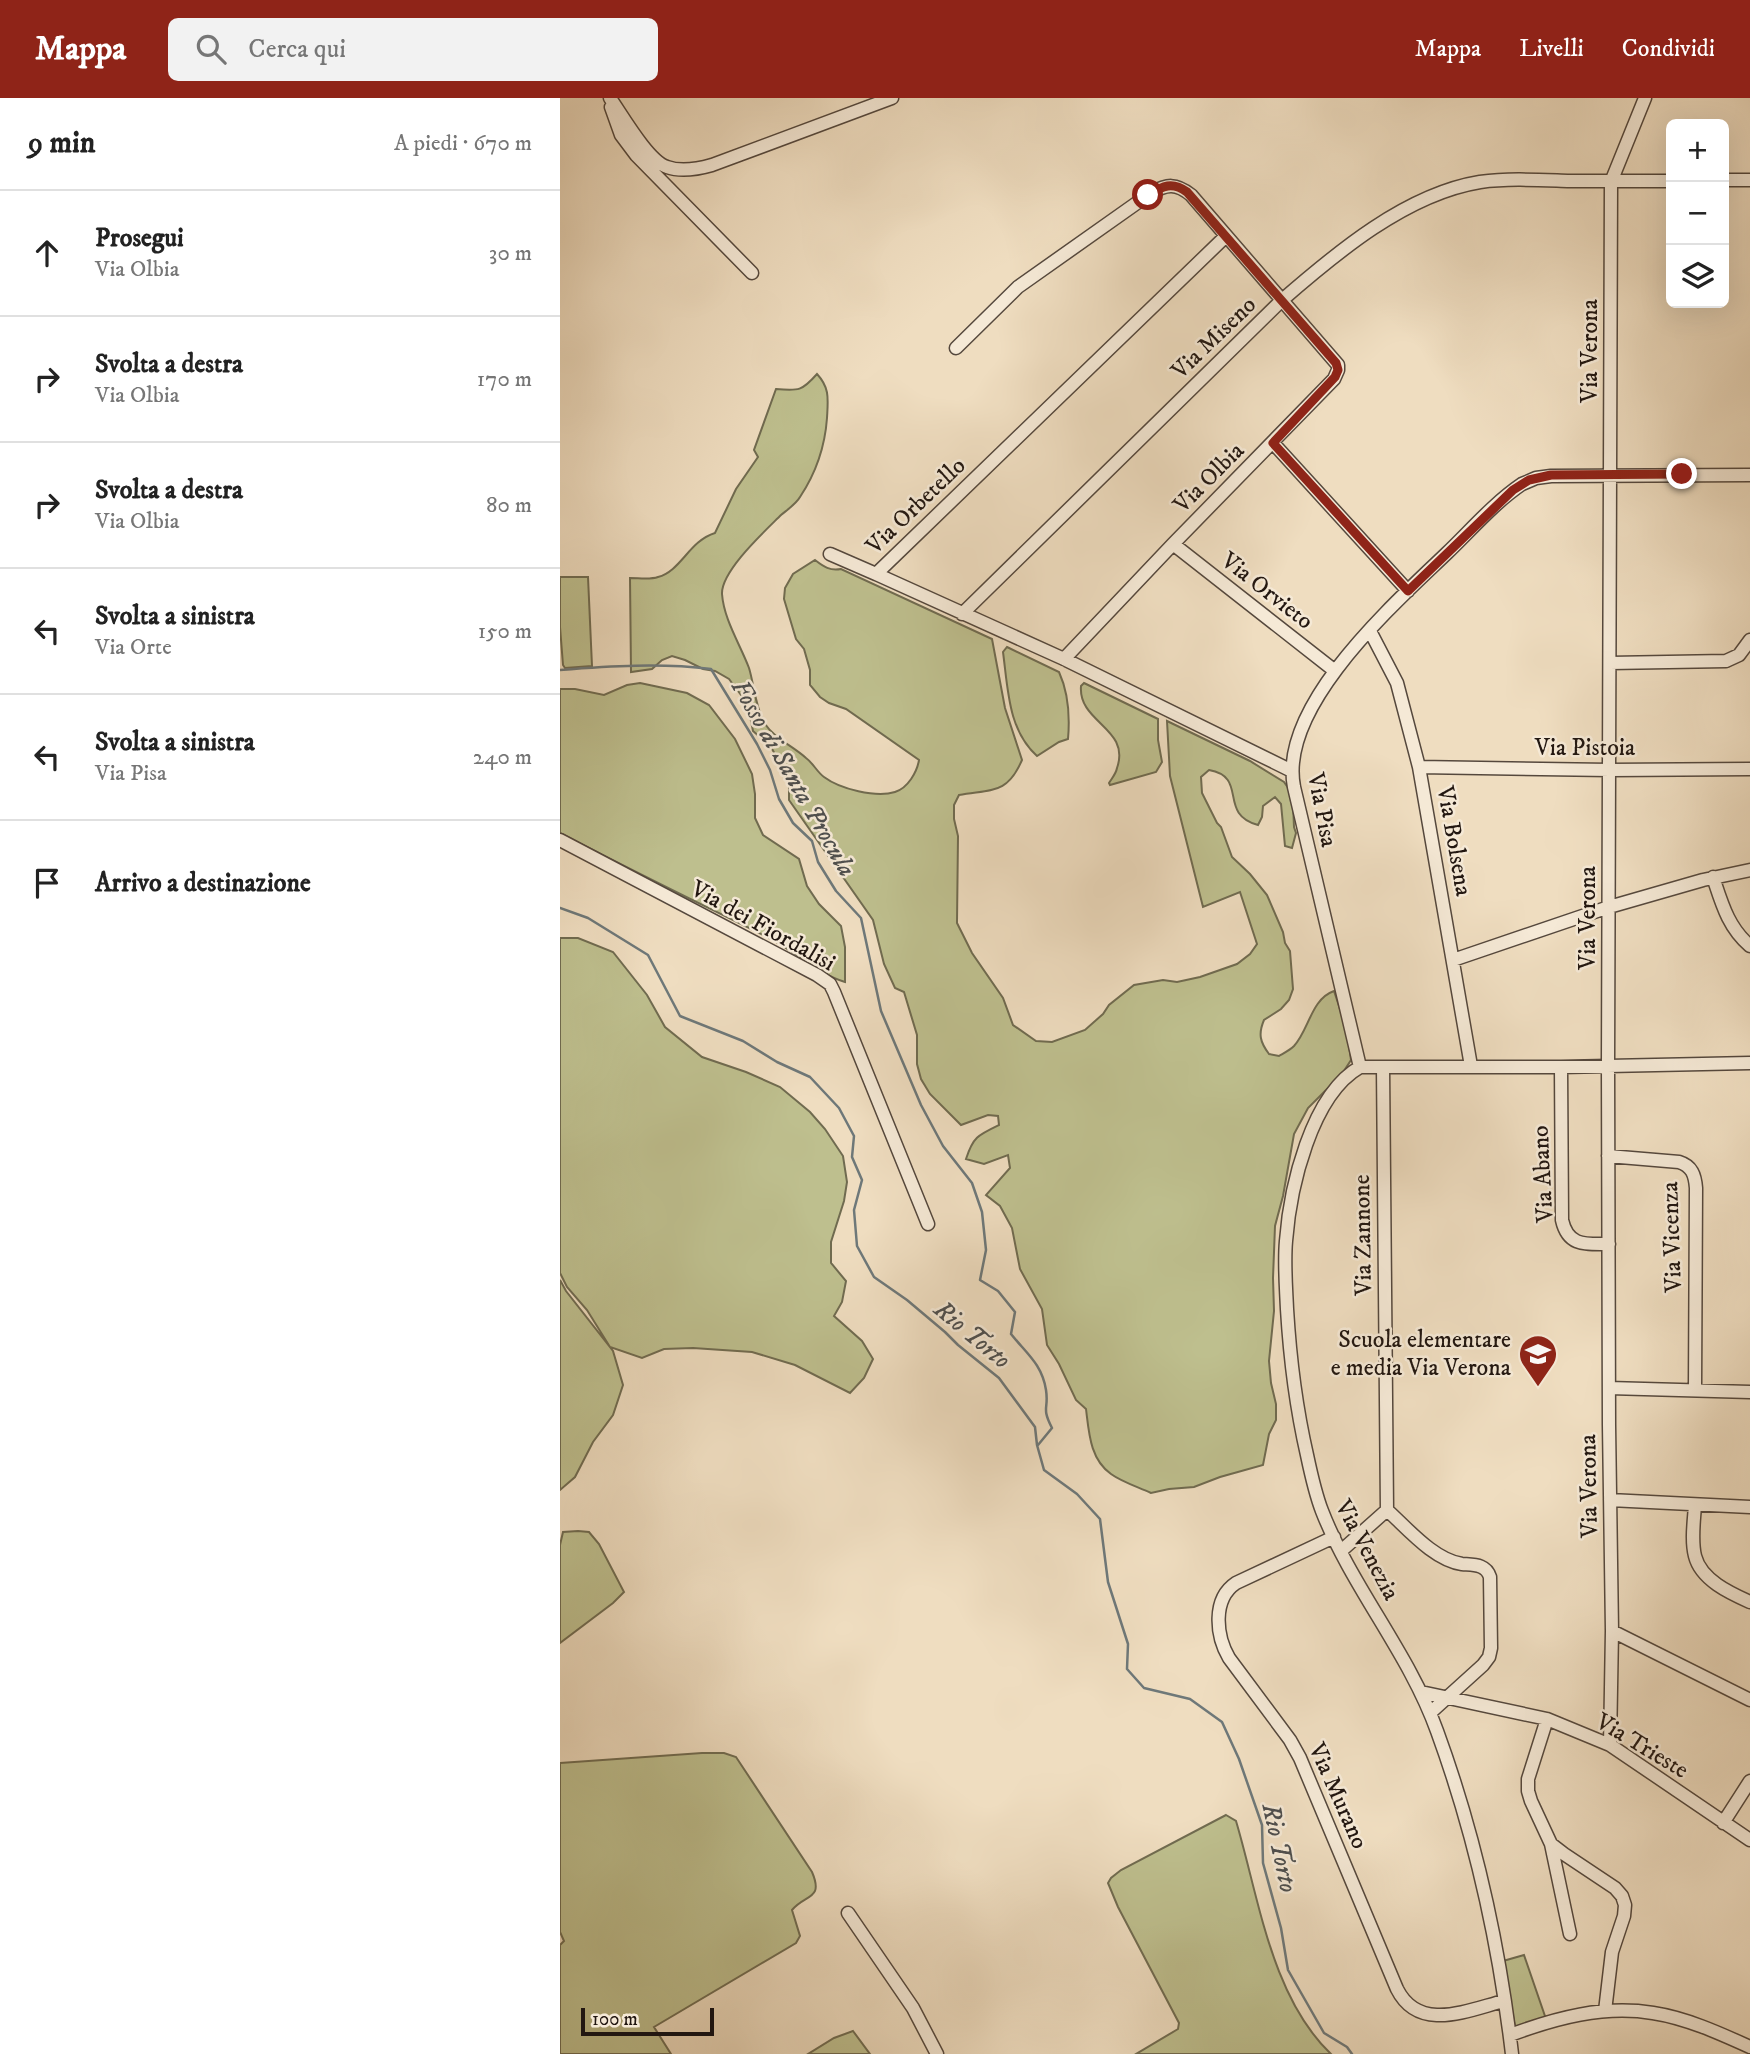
<!DOCTYPE html>
<html lang="it">
<head>
<meta charset="utf-8">
<style>
	:root { --surface:#fff; --page:#f2f2f2; --text:#222; --muted:#767676; --line:#e0e0e0; --accent:#8f2418 }
	body { margin:0; font-family:"IM FELL DW Pica",serif; background:var(--page); color:var(--text) }
	.controls { position:absolute; right:21px; top:21px; display:grid; overflow:hidden; border-radius:10px; box-shadow:0 7px 28px #0002 }
	.controls button { width:63px; height:63px; display:grid; place-items:center; padding:0; border:0; border-bottom:2px solid var(--line); background:var(--surface); color:var(--text); font:35px sans-serif }
	.scale { position:absolute; left:21px; bottom:18px; width:133px; box-sizing:border-box; padding-left:7px; border:4px solid #221711; border-top:0; font-size:19px; line-height:24px; white-space:nowrap; color:#221711; -webkit-text-stroke:5px #f5e9d6; paint-order:stroke }
	.stop { position:absolute; width:21px; height:21px; margin:-16px; border:5px solid #8f2418; border-radius:50%; background:#fff }
	.stop.end { background:#8f2418; border-color:#fff; box-shadow:0 2px 7px #0008 }
	.list { margin:0; padding:0; list-style:none }
	h2 { display:flex; justify-content:space-between; align-items:center; height:91px; margin:0; padding:0 28px; font-size:30px }
	h2 small { font-size:23px; font-weight:400; color:var(--muted) }
	.list li { display:grid; grid-template-columns:46px 1fr auto; gap:21px; align-items:center; box-sizing:border-box; height:126px; padding:0 28px; border-top:2px solid var(--line) }
	.list b { display:block; font-size:26px; white-space:nowrap }
	.list p { margin:0; font-size:23px; white-space:nowrap; color:var(--muted) }
	.list em { font-size:23px; font-style:normal; color:var(--muted) }
	.icon { flex:none; width:38px; height:38px; fill:none; stroke:currentColor; stroke-width:2; stroke-linecap:round; stroke-linejoin:round }
	.map { position:relative; flex:none; width:1190px; height:1956px; overflow:hidden }
	header { display:flex; align-items:center; gap:42px; box-sizing:border-box; height:98px; padding:0 35px; background:var(--accent); color:#fff }
	header strong { font-size:33px }
	nav { display:flex; gap:38px; margin-inline-start:auto; font-size:24px }
	.search { width:490px; height:63px; background:var(--page); display:flex; align-items:center; gap:18px; box-sizing:border-box; padding:0 24px; border-radius:10px; color:var(--muted); font-size:26px }
	main { display:flex }
	aside { flex:1; background:var(--surface) }
	.map>svg:first-child { display:block }
</style>
</head>
<body>
<header>
<strong>Mappa</strong>
<div class="search"><svg class="icon" aria-label="search" viewBox="0 0 24 24"><circle cx="10" cy="10" r="6"/><path d="M15 15l6 6"/></svg>Cerca qui</div>
<nav><a>Mappa</a><a>Livelli</a><a>Condividi</a></nav>
</header>
<main>
<aside>
<h2>9 min<small>A piedi · 670 m</small></h2>
<ul class="list">
<li><svg class="icon" aria-label="ahead" viewBox="0 0 24 24"><path d="M12 20V5M6 11l6-6 6 6"/></svg><div><b>Prosegui</b><p>Via Olbia</p></div><em>30 m</em></li>
<li><svg class="icon" aria-label="right" viewBox="0 0 24 24"><path d="M7 20v-9h11M14 6l5 5-5 5"/></svg><div><b>Svolta a destra</b><p>Via Olbia</p></div><em>170 m</em></li>
<li><svg class="icon" aria-label="right" viewBox="0 0 24 24"><path d="M7 20v-9h11M14 6l5 5-5 5"/></svg><div><b>Svolta a destra</b><p>Via Olbia</p></div><em>80 m</em></li>
<li><svg class="icon" aria-label="left" viewBox="0 0 24 24"><path d="M17 20v-9H6M10 6l-5 5 5 5"/></svg><div><b>Svolta a sinistra</b><p>Via Orte</p></div><em>150 m</em></li>
<li><svg class="icon" aria-label="left" viewBox="0 0 24 24"><path d="M17 20v-9H6M10 6l-5 5 5 5"/></svg><div><b>Svolta a sinistra</b><p>Via Pisa</p></div><em>240 m</em></li>
<li><svg class="icon" aria-label="arrive" viewBox="0 0 24 24"><path d="M6 21V4h12l-3 4 3 4H6"/></svg><div><b>Arrivo a destinazione</b></div></li>
</ul>
</aside>
<div class="map">
<svg width="1190" height="1956" viewBox="0 0 1190 1956">
	<rect width="100%" height="100%" fill="#efddc0"/>
	<filter id="stains"><feTurbulence type="fractalNoise" baseFrequency=".00286" numOctaves="4"/><feColorMatrix values="0 0 0 0 .2 0 0 0 0 .09 0 0 0 0 .02 0 0 0 .5 -.17"/></filter>
	<radialGradient id="worn" r=".72"><stop offset=".6" stop-color="#630" stop-opacity="0"/><stop offset="1" stop-color="#630" stop-opacity=".3"/></radialGradient>
	<path fill="#bebf8e" stroke="#706b50" stroke-width="2" d="M257,276C270,290 268,301 267,320C265,348 256,375 240,399C236,406 227,412 221,417C205,433 161,473 162,496C164,522 180,546 189,570C194,586 196,613 205,626C215,641 233,648 246,660C253,665 257,674 264,679C280,691 316,700 335,694C348,690 357,674 359,662L286,611L269,605L260,599L250,587V572L244,551L236,541L224,501L225,490L233,476L255,462C264,469 270,473 281,471L432,541L445,610L462,662C447,697 431,691 399,697L394,707V721L398,738L397,825L412,855L443,900L453,927L476,943L492,944L525,932L543,916L549,907L574,887L603,882L617,884L640,879L677,866L690,856L697,846L680,794L643,809L610,678L607,623L690,663L724,684L731,694L733,705L734,729L736,735L732,750L725,748L721,706L715,699L703,708L702,719L698,727C657,716 689,679 649,672L641,679L642,695L657,725L661,729L672,759L690,776L707,797L723,834L725,845L730,853L733,891L729,902L721,911L704,922C698,936 700,944 709,956L719,958C724,955 730,952 734,948C749,932 751,901 774,893L787,932L791,962L782,976L748,1010L734,1036L723,1098L715,1128L713,1180L714,1213L709,1263L711,1285L716,1306V1322L709,1336L703,1367L660,1379L634,1389L609,1391L591,1395C578,1389 562,1384 551,1376C530,1361 529,1335 526,1311L516,1302L499,1266L487,1247L482,1211L460,1171L452,1130L440,1108L426,1097L450,1070L448,1057L424,1066L406,1061C413,1039 418,1037 439,1027L438,1018L428,1017L401,1027L370,996L361,981L357,966V937L344,894L335,890L324,866L313,822L229,702V682L211,649L193,633L189,613L181,597L169,581L155,573L143,571L125,562L112,558L102,562L92,571L71,574L70,480C79,480 90,482 98,479C121,473 129,443 155,435L176,391L198,359L194,352L216,291C239,293 242,293 257,276Z
		M0,479H28L32,568L5,570L3,567L0,529Z
		M447,549L499,574C509,596 510,618 508,641L499,644L477,658C448,632 448,591 443,554Z
		M80,585L127,595L149,607L175,641L192,676L195,696V720L203,737L239,761L247,788L259,806L281,828L285,849V884C258,876 236,854 211,841C141,806 70,772 0,735V591H15L44,597L67,587Z
		M524,585L598,621V642L602,664L596,674L550,687L549,685C552,680 556,676 557,670C571,630 518,625 521,588Z
		M0,840H18L53,854L87,897L105,929L142,959L186,974L220,989L250,1014L265,1031L283,1058L287,1084L284,1103L271,1144V1165L286,1183L282,1204L274,1218L302,1243L313,1261L304,1280L290,1295L235,1267L192,1254L133,1250L104,1251L82,1260L50,1249L27,1212L7,1189L0,1175Z
		M0,1182L6,1193L53,1253L63,1287L53,1317L33,1344L15,1379L0,1392Z
		M18,1433L29,1434L39,1446L64,1494L53,1505L0,1545V1447L3,1434Z
		M142,1655H164L176,1659L252,1774C264,1802 245,1796 232,1812L240,1838L236,1845L94,1929L111,1956H0V1847L4,1843L0,1834V1665Z
		M666,1717L676,1723C699,1800 711,1899 771,1956H576L618,1931L619,1925L558,1809L548,1785L551,1780L561,1772Z
		M964,1857L986,1921L955,1929L943,1863Z
		M293,1933L310,1956H248L274,1940Z"/>
	<g fill="none" stroke-linecap="round" stroke-linejoin="round">
		<path stroke="#6e7879" stroke-width="2.5" d="M0,572C50,568 101,565 151,571L197,646L210,672L219,701L233,725L252,743L258,764L276,793L301,820L321,913L361,1007L383,1048L412,1085L422,1114L426,1152L420,1182L438,1193L455,1214L451,1236C466,1255 482,1266 486,1292C489,1311 481,1309 492,1330L478,1347
			M0,810L28,820L88,857L120,918L183,943L217,964L250,979L279,1010L294,1038L292,1059L302,1082L294,1112L297,1148L314,1179L347,1202L385,1234L398,1247L439,1280L475,1329L477,1347L484,1372L517,1396L540,1421L548,1484L568,1546L567,1571L584,1590L630,1601L662,1624L679,1661L702,1727L703,1765L721,1830L728,1872L764,1935L787,1949L792,1956"/>
		<defs>
			<path id="minor" d="M50,0C62,17 88,63 107,69C121,74 138,71 152,67L332,0
				M51,9L61,37L76,57L192,175
				M1164,82H1190
				M665,139L316,476L504,561L732,673
				M396,250L458,189L591,95C607,86 616,85 631,97L778,267V272L774,281L613,446L504,561
				M713,345L848,493
				M1190,377L991,378L976,380L962,386C934,405 911,432 887,455C834,506 718,608 734,689L800,969H1001L1190,965
				M613,446L775,573
				M270,456L316,476
				M402,516L721,203C776,155 846,96 920,84C950,80 980,82 1010,83C1044,83 1078,83 1111,83
				M810,533L837,585L859,669L911,968
				M1050,565L1166,563L1179,557L1190,542
				M859,669L1050,672L1190,671
				M0,742L257,877L270,886L274,894L368,1126
				M1153,779C1162,806 1168,829 1190,848
				M893,862L1049,809L1143,782L1190,772
				M800,969C751,997 730,1090 726,1143C724,1165 726,1188 727,1211C730,1261 736,1309 747,1357C751,1376 755,1395 762,1413C792,1490 849,1555 877,1633C915,1737 939,1846 952,1956
				M1001,969L1002,1122C1008,1149 1026,1146 1049,1146
				M1048,1058L1119,1064C1132,1068 1135,1077 1136,1090L1135,1292
				M1049,1290L1190,1294
				M1050,1402L1190,1409
				M1135,1407C1134,1423 1131,1442 1135,1458C1141,1482 1170,1495 1190,1504
				M827,1412C848,1431 874,1462 902,1466C914,1467 926,1466 930,1479L931,1550L929,1559L923,1567L870,1615
				M774,1439L676,1485C652,1501 656,1538 669,1560L730,1642L740,1660L837,1891C859,1935 908,1912 944,1903
				M781,1453L827,1412L823,969
				M1052,1533L1190,1602
				M861,1594L987,1621L1050,1647L1190,1742
				M987,1621L968,1681V1693L971,1703L991,1746L1004,1756L1055,1790L1062,1798L1065,1807L1064,1818L1052,1854L1045,1913
				M1050,1647L1052,1533L1049,1327L1048,967L1051,84L1085,0
				M1163,1725L1190,1683
				M991,1746L1010,1836
				M288,1815L353,1910L377,1956
				M950,1937C996,1920 1043,1907 1093,1915C1126,1920 1159,1935 1190,1949"/>
		</defs>
		<use href="#minor" stroke="#55483d" stroke-width="15"/>
		<use href="#minor" stroke="#f5e9d6" stroke-width="12"/>
	</g>
	<g fill="none" stroke-linecap="round" stroke-linejoin="round">
		<path stroke="#8f2418" stroke-width="9" d="M588,97C603,88 612,83 627,94L776,265L778,272L775,279L713,345L848,493L953,392L969,382L991,377L1122,376"/>
	</g>
	<defs>
		<symbol id="school-pin" viewBox="-11 -11 22 30"><path d="M0 17L-7.5 6A9.5 9.5 0 1 1 7.5 6Z" fill="#8f2418" stroke="#f5e9d6"/><path d="M0-5L7-2L0 1L-7-2ZM-4 1L0 2.5L4 1V4Q0 6-4 4Z" fill="#fff"/></symbol>
	</defs>
	<g fill-rule="evenodd">
		<use href="#school-pin" x="956" y="1234" width="44" height="60"/>
	</g>
	<g text-anchor="middle" dominant-baseline="central" stroke-width="5" stroke-linejoin="round" paint-order="stroke">
		<g font-size="24" fill="#221711" stroke="#f5e9d6">
			<text transform="translate(654 240) rotate(-44)">Via Miseno</text>
			<text transform="translate(1030 253) rotate(-90)">Via Verona</text>
			<text transform="translate(649 380) rotate(-45)">Via Olbia</text>
			<text transform="translate(356 408) rotate(-44)">Via Orbetello</text>
			<text transform="translate(707 493) rotate(38)">Via Orvieto</text>
			<text x="1025" y="650">Via Pistoia</text>
			<text transform="translate(762 712) rotate(79)">Via Pisa</text>
			<text transform="translate(894 743) rotate(80)">Via Bolsena</text>
			<text transform="translate(1028 820) rotate(-90)">Via Verona</text>
			<text transform="translate(203 828) rotate(29)">Via dei Fiordalisi</text>
			<text transform="translate(983 1076) rotate(-93)">Via Abano</text>
			<text transform="translate(803 1137) rotate(-91)">Via Zannone</text>
			<text transform="translate(1112 1139) rotate(-92)">Via Vicenza</text>
			<text transform="translate(1029 1388) rotate(-91)">Via Verona</text>
			<text transform="translate(807 1452) rotate(62)">Via Venezia</text>
			<text transform="translate(1082 1648) rotate(31)">Via Trieste</text>
			<text transform="translate(778 1698) rotate(66)">Via Murano</text>
		</g>
		<g font-size="24" fill="#221711" stroke="#f5e9d6" text-anchor="end">
			<text x="951" y="1242">Scuola elementare<tspan x="951" dy="28">e media Via Verona</tspan></text>
		</g>
		<g font-size="26" font-style="italic" fill="#4e4f4e" stroke="#f5e9d6">
			<text transform="translate(233 680) rotate(60)">Fosso di Santa Procula</text>
			<text transform="translate(412 1237) rotate(40)">Rio Torto</text>
			<text transform="translate(719 1750) rotate(78)">Rio Torto</text>
		</g>
	</g>
	<rect width="100%" height="100%" filter="url(#stains)"/>
	<rect width="100%" height="100%" fill="url(#worn)"/>
</svg>
<div class="controls">
<button>+</button>
<button>−</button>
<button><svg class="icon" aria-label="layers" viewBox="0 0 24 24"><path d="M12 4l9 5-9 5-9-5zM3 14l9 5 9-5"/></svg></button>
</div>
<div class="scale">100 m</div>
<div class="stop" style="left:588px;top:97px"></div>
<div class="stop end" style="left:1122px;top:376px"></div>
</div>
</main>
</body>
</html>
